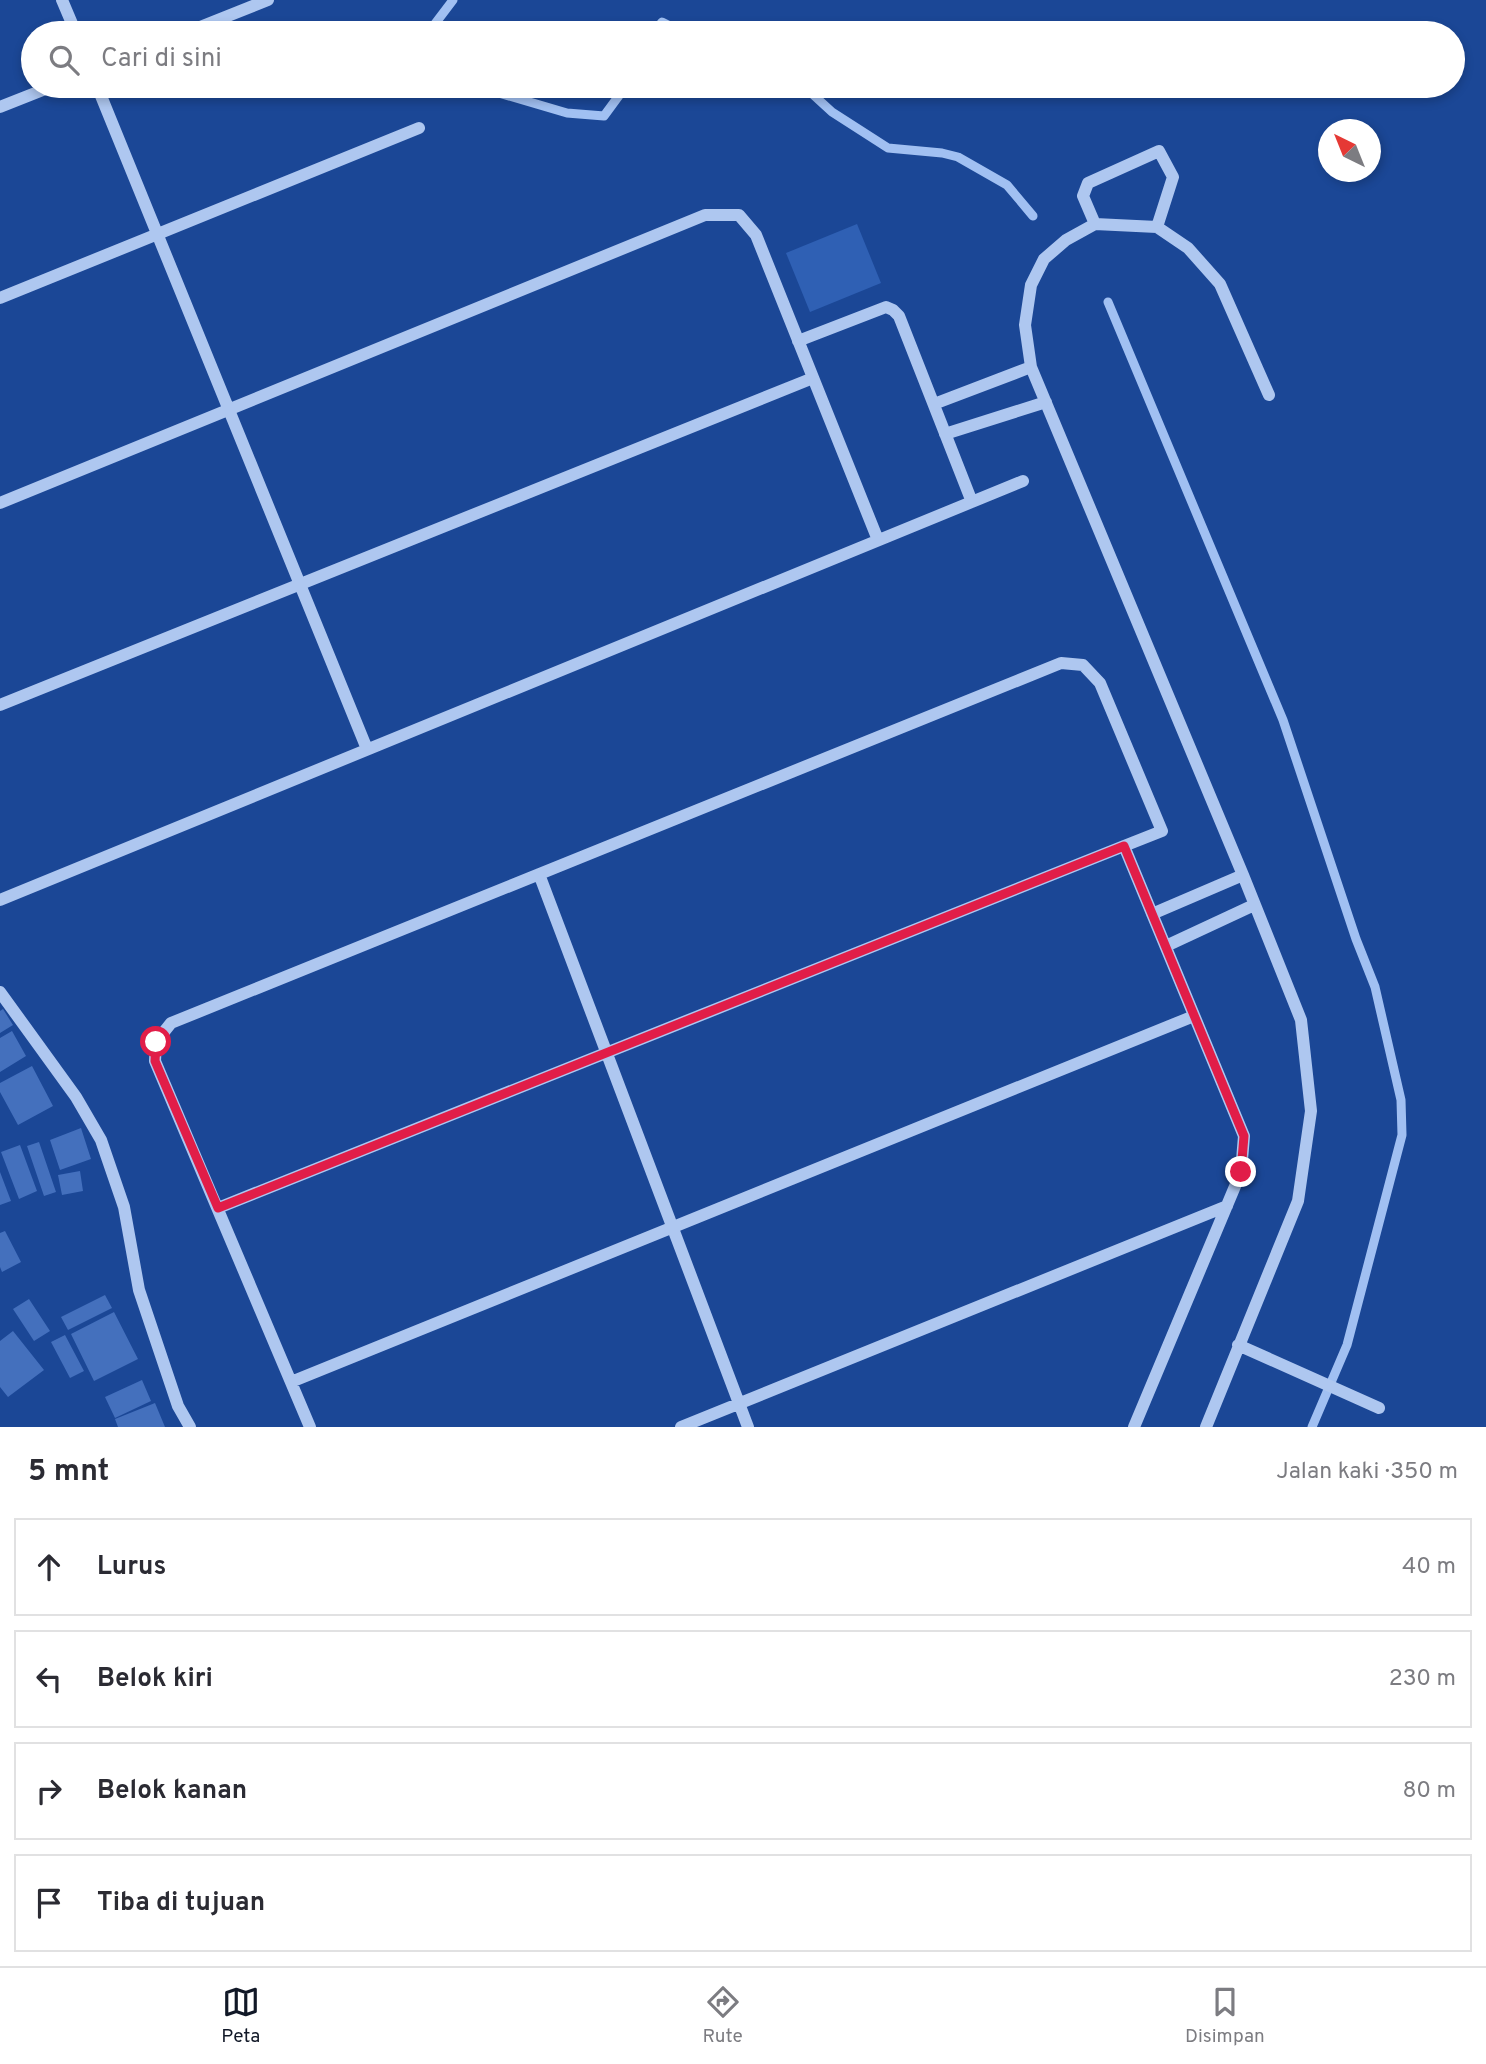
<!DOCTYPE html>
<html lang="id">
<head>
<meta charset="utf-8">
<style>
	:root { --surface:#fff; --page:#f7f7f7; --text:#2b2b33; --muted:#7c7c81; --line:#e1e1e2; --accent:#111827 }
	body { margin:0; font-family:Overpass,sans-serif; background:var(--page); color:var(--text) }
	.compass { position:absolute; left:1318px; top:119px; width:63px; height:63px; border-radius:50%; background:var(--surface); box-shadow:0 4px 10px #0003; rotate:317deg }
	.stop { position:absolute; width:21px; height:21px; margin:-16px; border:5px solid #e11d48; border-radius:50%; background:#fff }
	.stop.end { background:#e11d48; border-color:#fff; box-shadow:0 2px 7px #0008 }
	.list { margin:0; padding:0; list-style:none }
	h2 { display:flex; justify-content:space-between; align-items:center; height:91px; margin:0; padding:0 28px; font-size:30px }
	h2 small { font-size:23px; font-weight:400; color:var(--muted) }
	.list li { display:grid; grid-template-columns:46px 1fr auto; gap:21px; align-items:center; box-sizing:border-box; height:98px; margin:0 14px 14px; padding:0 14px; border:2px solid var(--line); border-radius:0px }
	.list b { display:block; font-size:26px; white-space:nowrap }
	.list em { font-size:23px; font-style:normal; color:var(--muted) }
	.icon { flex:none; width:38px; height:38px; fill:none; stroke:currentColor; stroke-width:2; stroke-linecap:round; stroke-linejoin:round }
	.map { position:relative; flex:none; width:1486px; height:1427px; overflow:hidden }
	.search { position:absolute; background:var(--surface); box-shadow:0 4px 10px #0003; left:21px; right:21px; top:21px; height:77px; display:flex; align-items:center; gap:18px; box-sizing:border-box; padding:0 24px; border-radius:38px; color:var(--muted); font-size:26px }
	.sheet { height:539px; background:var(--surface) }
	nav { display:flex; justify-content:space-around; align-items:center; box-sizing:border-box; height:98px; border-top:2px solid var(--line); background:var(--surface); font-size:19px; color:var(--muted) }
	nav a { display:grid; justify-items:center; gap:4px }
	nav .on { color:var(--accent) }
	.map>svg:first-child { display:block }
</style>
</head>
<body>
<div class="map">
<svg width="1486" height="1427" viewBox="0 0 1486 1427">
	<rect width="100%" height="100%" fill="#1b4796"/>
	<path fill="#2f60b4" d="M857,224L881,283L810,312L786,253Z"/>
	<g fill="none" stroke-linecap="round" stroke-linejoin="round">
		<path stroke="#a1c0f2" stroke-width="9" d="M428,33L453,0
			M653,33L662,22L684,33
			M475,86L567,113L604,116L626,86
			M799,86L808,90L832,112L888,148L942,153L958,157L1007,185L1033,216
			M1108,302L1283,720L1356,939L1375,987L1401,1100L1402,1135L1347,1345L1312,1427"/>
	</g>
	<path fill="#4470bd" d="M3,1009L13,1025L0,1033V1011Z
		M12,1031L26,1056L0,1072V1038Z
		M32,1066L53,1106L18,1125L0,1092V1083Z
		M81,1128L91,1159L60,1170L50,1140Z
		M39,1142L56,1192L44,1196L27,1146Z
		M20,1145L37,1191L19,1199L1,1152Z
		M80,1171L83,1191L62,1195L58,1175Z
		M0,1172L11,1201L0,1205Z
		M5,1231L21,1262L2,1272L0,1267V1233Z
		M105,1295L112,1308L68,1330L61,1317Z
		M29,1299L50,1331L34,1341L13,1309Z
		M114,1312L138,1359L94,1381L71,1334Z
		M13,1331L44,1370L8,1397L0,1387V1341Z
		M65,1335L84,1371L70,1378L51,1342Z
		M142,1380L151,1401L115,1418L105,1397Z
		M155,1403L165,1427H118L115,1419Z"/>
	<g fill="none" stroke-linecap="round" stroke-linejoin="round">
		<path stroke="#aec7f0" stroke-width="12" d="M62,0L76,33
			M185,33L268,0
			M97,86L367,749
			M0,107L53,86
			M1095,224L1083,196L1088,183L1159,151L1173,177L1157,227
			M0,298L419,128
			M798,341L886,307L893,310L899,316L972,502
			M934,404L1031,367
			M945,434L1046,402
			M0,503L705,215H739L756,235L878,540
			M0,705L813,378
			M539,874L748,1427
			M0,900L1023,481
			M1152,914L1243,875
			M1166,946L1254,905
			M0,992L76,1097L101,1140L124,1207L139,1290L178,1406L190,1427
			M218,1208L1124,846
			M1238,1345L1379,1408
			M291,1382L1194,1016
			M310,1427L155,1061L156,1042L171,1023L1061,663L1083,665L1100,683L1162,831L1124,846L1244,1136L1241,1172L1134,1427
			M681,1427L1227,1206
			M1206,1427L1298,1201L1311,1111L1301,1020L1243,875L1031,367L1025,325L1031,285L1044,259L1066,240L1095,224L1157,227L1188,248L1220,284L1269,395"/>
	</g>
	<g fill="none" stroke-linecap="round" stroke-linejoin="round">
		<path stroke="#e11d48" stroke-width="9" d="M156,1042L155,1061L218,1208L1124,846L1244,1136L1241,1172"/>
	</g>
</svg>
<svg class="compass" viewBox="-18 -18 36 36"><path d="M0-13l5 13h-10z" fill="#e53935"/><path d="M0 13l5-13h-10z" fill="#7c7c81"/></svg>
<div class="stop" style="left:156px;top:1042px"></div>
<div class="stop end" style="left:1241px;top:1172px"></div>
<div class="search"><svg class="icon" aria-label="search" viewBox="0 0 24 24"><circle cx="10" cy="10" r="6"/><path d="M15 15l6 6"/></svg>Cari di sini</div>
</div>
<section class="sheet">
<h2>5 mnt<small>Jalan kaki · 350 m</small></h2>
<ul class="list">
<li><svg class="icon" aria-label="ahead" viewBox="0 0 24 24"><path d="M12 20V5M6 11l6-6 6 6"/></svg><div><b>Lurus</b></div><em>40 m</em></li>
<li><svg class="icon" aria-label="left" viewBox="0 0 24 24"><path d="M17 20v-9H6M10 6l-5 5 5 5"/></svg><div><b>Belok kiri</b></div><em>230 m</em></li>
<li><svg class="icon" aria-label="right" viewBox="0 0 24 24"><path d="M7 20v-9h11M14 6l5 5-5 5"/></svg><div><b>Belok kanan</b></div><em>80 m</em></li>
<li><svg class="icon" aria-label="arrive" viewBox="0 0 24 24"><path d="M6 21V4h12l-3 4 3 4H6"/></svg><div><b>Tiba di tujuan</b></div></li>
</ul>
</section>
<nav>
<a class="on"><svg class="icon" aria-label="map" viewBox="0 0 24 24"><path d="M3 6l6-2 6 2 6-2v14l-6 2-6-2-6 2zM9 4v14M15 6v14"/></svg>Peta</a>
<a><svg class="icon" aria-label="directions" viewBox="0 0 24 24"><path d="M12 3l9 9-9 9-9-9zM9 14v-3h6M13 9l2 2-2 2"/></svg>Rute</a>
<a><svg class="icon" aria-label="saved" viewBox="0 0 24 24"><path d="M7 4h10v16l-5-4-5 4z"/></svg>Disimpan</a>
</nav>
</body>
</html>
